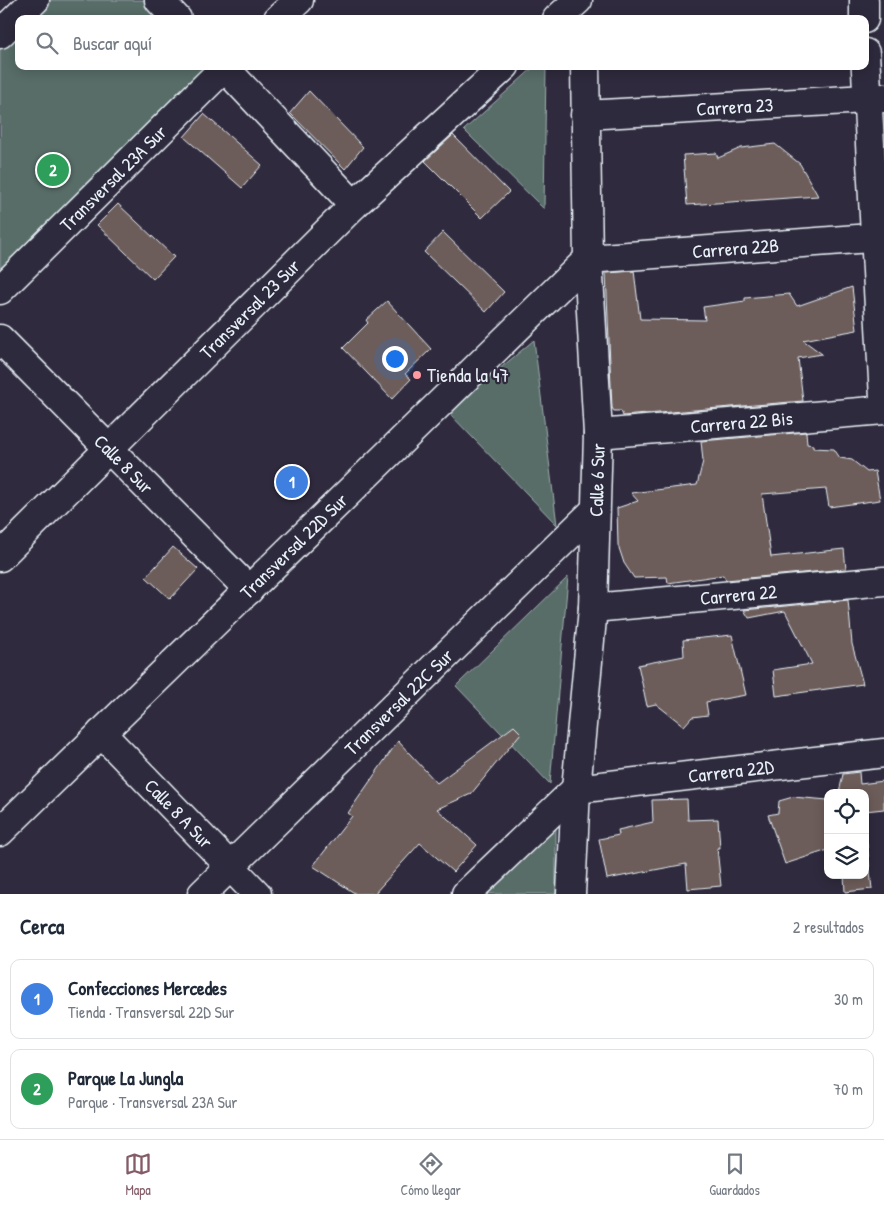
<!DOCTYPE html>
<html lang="es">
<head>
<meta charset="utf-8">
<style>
	:root { --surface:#fff; --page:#f2f2f3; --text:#1f2937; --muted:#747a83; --line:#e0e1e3; --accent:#845c67 }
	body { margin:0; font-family:"Patrick Hand",sans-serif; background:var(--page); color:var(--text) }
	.controls { position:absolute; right:15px; bottom:15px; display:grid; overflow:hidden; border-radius:10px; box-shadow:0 2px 12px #0003 }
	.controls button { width:45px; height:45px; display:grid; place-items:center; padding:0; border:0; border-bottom:1px solid var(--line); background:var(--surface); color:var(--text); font:25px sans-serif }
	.you { position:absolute; left:394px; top:358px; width:18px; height:18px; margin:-12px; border:4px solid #fff; border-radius:50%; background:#1a73e8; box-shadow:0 0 0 8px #1a73e833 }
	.badge { display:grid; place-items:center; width:32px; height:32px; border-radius:50%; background:var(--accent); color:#fff; font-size:16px; font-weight:700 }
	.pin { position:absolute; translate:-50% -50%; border:2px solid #fff; box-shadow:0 1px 5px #0006 }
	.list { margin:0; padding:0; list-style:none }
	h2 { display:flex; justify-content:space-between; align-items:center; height:65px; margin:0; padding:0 20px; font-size:21px }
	h2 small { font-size:16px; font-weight:400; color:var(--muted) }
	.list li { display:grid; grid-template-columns:32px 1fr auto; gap:15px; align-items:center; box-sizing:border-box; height:80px; margin:0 10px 10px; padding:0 10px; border:1px solid var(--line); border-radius:10px }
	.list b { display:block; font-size:19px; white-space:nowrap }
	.list p { margin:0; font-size:16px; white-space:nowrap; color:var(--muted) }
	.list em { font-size:16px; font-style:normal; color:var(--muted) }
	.icon { flex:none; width:28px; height:28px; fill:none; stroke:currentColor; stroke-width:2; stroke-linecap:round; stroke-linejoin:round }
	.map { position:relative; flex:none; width:884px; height:894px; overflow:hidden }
	.search { position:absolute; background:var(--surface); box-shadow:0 2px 12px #0003; left:15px; right:15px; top:15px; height:55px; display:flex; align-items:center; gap:12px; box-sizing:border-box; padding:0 18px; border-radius:10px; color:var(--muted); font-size:19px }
	.sheet { height:245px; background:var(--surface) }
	nav { display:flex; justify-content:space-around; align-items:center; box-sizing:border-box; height:70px; border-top:1px solid var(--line); background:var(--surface); font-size:14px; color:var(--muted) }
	nav a { display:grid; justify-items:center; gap:2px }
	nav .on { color:var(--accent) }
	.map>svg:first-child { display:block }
</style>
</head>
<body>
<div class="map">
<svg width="884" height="894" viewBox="0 0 884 894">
	<rect width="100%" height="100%" fill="#2f2a3d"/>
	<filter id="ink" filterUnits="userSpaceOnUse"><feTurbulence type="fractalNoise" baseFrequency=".02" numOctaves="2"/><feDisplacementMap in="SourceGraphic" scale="10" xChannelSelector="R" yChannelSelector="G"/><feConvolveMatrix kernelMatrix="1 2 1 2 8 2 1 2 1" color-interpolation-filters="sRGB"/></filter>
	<g filter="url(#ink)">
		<path fill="#596d67" stroke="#a0afb0" d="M49,0H146L164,19H30Z
			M19,30V66H211L0,274V49Z
			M535,66H546L544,209L464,130Z
			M534,340L557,525L448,412Z
			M568,577L550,784L456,686Z
			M556,820V894H475Z"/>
		<path fill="#6d5d5a" stroke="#e8f1f8" d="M309,91L363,147L345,169L290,113Z
			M204,114L262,165L242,188L184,137Z
			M453,135L509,192L482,218L425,161Z
			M775,144L800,164L818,196L687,205L683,155L716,153L718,158L741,148Z
			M118,204L174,257L153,279L97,225Z
			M443,232L504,292L486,312L424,252Z
			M634,271L640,319L705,320L703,307L745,301V298L789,294L797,306L852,287L857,330L803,340L822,354L798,358L803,401L623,416L621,411H614L612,408L606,273Z
			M387,301L431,349L405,374L411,379L392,399L343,348L368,323L366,320Z
			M806,432L807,444L813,445V448L834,449L840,458L852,460L867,472L875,471L880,500L829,507L826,489L762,494L771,557L844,549L846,569L726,580L723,575L668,583L667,577L634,578L624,563L618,545L617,508L638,501L631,493L697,485L703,461L701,441Z
			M173,547L198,569L170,599L146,577Z
			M848,600L852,644L863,684L776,696L773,670L812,664L785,611L749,618L744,610Z
			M732,635L746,695L706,702L708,715L692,717L684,726L656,704L647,706L638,665L684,656L683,640Z
			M514,726L521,733L471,794L437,809L477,845L453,872L420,843L374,894H356L313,866L352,816L348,813L398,741L437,783Z
			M859,772L860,784L884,781V809L865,811V793H839L843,774Z
			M793,797L828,800V850L785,864L768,815L778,813L779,801Z
			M687,799L688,820L718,819L720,848H717L721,886L688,889L686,864L607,879L599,839L619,835L618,830L653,822L652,800Z
			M865,828L872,889L845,892L844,875H865Z"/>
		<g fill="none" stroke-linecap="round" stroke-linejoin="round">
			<defs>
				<g id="street">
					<path d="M159,0L177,19"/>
					<path d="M864,0V19"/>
					<path d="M278,19L299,0"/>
					<path d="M557,19L578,0"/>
					<path d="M0,34L35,0"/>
					<path d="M865,53L884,398"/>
					<path d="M223,66L354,205"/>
					<path id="s1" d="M585,115L884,98"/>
					<path id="s2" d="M0,290L226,66"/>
					<path id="s3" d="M0,339L249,590"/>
					<path id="s4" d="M598,434L884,410"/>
					<path id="s5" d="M0,557L354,205L505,66"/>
					<path id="s6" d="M593,608L884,581"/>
					<path id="s7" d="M101,733L257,894"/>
					<path id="s8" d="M0,832L588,259L884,237"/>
					<path id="s9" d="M202,894L595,510"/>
					<path id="s10" d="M466,894L576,789L884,753"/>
					<path id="s11" d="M571,894L576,789L593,608L598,434L588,259L585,66"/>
				</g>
			</defs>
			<use href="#street" stroke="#e8f1f8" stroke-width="31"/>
			<use href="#street" stroke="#2f2a3d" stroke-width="28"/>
		</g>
	</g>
	<circle fill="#ff9aa2" stroke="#2f2a3d" stroke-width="2" cx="417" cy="375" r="5"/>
	<g text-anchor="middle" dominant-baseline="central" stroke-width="4.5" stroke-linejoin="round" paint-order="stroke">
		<g font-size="19" fill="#e8f1f8" stroke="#2f2a3d">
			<text stroke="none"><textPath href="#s1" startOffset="150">Carrera 23</textPath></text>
			<text stroke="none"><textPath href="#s2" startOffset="159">Transversal 23A Sur</textPath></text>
			<text stroke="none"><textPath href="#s8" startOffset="969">Carrera 22B</textPath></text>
			<text stroke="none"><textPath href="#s5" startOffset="352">Transversal 23 Sur</textPath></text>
			<text stroke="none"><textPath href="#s4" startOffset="144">Carrera 22 Bis</textPath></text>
			<text stroke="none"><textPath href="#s3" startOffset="176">Calle 8 Sur</textPath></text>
			<text stroke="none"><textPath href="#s11" startOffset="415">Calle 6 Sur</textPath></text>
			<text stroke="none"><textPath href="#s8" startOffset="410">Transversal 22D Sur</textPath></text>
			<text stroke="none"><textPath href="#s6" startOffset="146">Carrera 22</textPath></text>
			<text stroke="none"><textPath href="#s9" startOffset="275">Transversal 22C Sur</textPath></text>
			<text stroke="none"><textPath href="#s10" startOffset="308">Carrera 22D</textPath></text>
			<text stroke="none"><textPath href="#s7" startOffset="112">Calle 8 A Sur</textPath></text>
		</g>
		<g font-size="19" fill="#e8f1f8" stroke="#2f2a3d" text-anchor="start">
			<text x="427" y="375">Tienda la 47</text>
		</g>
	</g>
</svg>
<div class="controls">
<button><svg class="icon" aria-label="locate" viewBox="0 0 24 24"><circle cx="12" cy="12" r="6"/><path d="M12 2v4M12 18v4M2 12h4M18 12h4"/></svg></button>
<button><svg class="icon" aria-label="layers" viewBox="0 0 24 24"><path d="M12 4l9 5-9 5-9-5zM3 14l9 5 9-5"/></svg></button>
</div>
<div class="you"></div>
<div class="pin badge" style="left:292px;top:482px;background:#3f7fe0">1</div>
<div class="pin badge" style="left:53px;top:170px;background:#2e9e5b">2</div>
<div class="search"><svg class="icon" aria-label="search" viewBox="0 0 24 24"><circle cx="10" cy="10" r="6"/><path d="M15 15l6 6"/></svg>Buscar aquí</div>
</div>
<section class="sheet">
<h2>Cerca<small>2 resultados</small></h2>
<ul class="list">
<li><span class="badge" style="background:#3f7fe0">1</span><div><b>Confecciones Mercedes</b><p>Tienda · Transversal 22D Sur</p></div><em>30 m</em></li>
<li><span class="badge" style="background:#2e9e5b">2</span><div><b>Parque La Jungla</b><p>Parque · Transversal 23A Sur</p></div><em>70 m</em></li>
</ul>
</section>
<nav>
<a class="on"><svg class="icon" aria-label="map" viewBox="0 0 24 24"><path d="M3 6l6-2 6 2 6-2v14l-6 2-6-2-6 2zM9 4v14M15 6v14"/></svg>Mapa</a>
<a><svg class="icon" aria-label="directions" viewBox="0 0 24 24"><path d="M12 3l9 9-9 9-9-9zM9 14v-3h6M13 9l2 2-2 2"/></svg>Cómo llegar</a>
<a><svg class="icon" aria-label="saved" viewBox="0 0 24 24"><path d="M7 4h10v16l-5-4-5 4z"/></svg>Guardados</a>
</nav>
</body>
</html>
